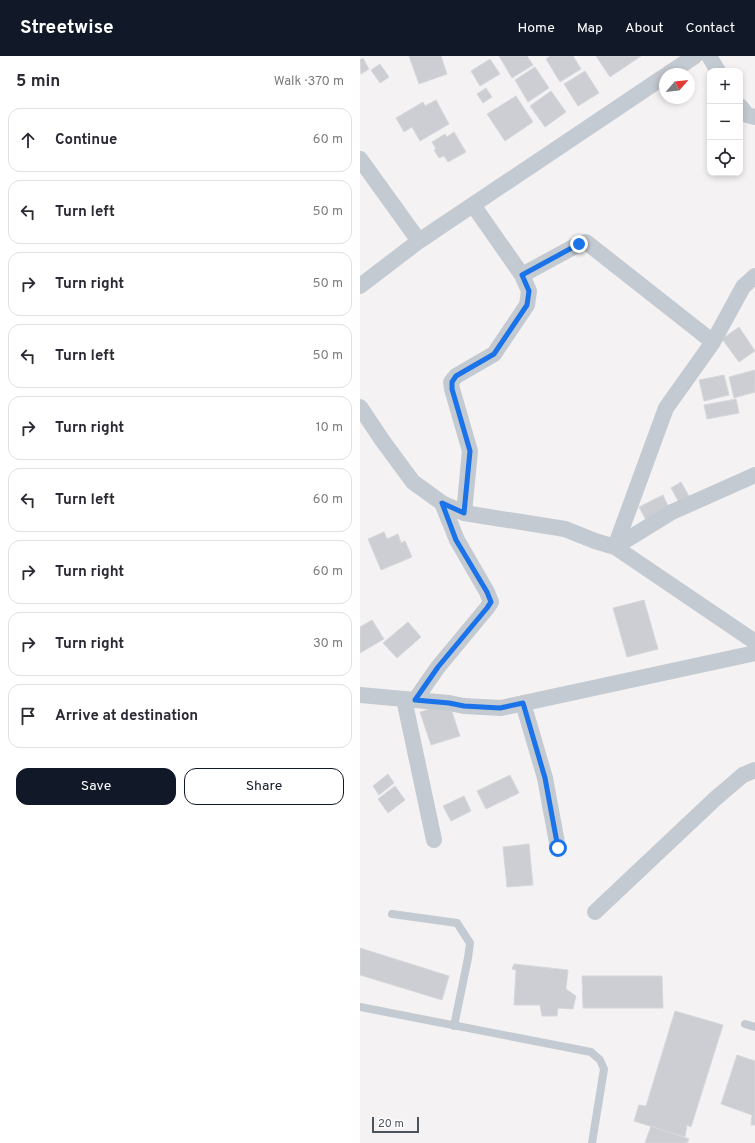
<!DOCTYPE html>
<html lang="en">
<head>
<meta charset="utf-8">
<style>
	:root { --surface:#fff; --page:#f7f7f7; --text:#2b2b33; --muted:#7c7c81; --line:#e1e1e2; --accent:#111827 }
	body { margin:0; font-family:Overpass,sans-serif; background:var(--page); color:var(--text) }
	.controls { position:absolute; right:12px; top:12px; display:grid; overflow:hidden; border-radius:8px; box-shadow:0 2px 6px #0003 }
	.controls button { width:36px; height:36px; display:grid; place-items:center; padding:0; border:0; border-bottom:1px solid var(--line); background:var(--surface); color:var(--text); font:20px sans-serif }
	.compass { position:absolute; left:299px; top:12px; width:36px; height:36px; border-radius:50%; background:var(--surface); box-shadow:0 2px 6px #0003; rotate:62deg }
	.scale { position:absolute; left:12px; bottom:10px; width:47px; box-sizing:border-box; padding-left:4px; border:2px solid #4c535d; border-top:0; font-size:11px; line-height:14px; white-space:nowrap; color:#4c535d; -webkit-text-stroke:3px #fff; paint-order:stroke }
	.stop { position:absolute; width:12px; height:12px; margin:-9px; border:3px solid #1a73e8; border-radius:50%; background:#fff }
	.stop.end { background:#1a73e8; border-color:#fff; box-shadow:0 1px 4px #0008 }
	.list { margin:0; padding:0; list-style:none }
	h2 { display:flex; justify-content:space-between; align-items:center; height:52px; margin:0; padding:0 16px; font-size:17px }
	h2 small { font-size:13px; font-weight:400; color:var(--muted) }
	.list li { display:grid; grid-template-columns:26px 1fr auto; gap:12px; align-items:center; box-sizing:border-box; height:64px; margin:0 8px 8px; padding:0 8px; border:1px solid var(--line); border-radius:12px }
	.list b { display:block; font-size:15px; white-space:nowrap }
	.list em { font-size:13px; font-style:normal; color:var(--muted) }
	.actions { display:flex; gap:8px; padding:12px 16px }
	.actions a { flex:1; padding:9px 0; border:1px solid var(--accent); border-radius:12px; text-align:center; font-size:14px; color:var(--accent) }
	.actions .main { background:var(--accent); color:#fff }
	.icon { flex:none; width:22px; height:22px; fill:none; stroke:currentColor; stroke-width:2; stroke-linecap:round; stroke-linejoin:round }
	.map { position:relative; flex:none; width:395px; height:1087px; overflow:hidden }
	header { display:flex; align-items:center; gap:24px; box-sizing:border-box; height:56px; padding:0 20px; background:var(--accent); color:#fff }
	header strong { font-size:19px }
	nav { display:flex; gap:22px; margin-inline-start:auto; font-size:14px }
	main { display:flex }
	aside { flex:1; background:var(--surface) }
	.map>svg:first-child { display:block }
</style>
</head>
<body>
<header>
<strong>Streetwise</strong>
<nav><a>Home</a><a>Map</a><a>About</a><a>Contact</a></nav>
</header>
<main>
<aside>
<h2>5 min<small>Walk · 370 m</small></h2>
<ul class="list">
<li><svg class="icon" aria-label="ahead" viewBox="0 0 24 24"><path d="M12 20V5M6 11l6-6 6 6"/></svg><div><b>Continue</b></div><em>60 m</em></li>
<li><svg class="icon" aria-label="left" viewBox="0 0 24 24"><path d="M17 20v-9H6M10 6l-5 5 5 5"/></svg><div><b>Turn left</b></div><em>50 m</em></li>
<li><svg class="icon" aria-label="right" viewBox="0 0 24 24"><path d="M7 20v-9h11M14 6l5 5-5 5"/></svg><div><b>Turn right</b></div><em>50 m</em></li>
<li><svg class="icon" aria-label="left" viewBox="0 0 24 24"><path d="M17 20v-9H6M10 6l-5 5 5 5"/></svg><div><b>Turn left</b></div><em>50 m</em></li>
<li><svg class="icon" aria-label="right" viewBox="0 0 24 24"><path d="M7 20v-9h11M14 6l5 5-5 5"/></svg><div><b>Turn right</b></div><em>10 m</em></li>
<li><svg class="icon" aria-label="left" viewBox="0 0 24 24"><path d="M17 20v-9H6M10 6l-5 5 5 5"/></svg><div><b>Turn left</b></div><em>60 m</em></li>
<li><svg class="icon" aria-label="right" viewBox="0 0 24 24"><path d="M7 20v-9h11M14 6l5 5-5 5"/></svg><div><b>Turn right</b></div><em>60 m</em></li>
<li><svg class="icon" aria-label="right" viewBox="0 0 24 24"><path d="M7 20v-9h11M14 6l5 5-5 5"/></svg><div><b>Turn right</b></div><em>30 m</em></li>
<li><svg class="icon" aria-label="arrive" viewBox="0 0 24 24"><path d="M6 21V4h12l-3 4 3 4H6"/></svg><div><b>Arrive at destination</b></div></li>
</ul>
<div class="actions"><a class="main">Save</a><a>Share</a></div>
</aside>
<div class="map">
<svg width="395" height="1087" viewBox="0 0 395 1087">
	<rect width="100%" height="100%" fill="#f4f2f2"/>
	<path fill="#cdced3" stroke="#d6d8dc" d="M49,0H81L87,18L59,28Z
		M139,0H167L173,9L152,22Z
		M190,0H213L221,13L200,26L186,3Z
		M236,0H281L250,21Z
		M3,2L9,13L1,18L0,4Z
		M130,3L140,18L120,30L111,15Z
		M20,8L29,21L20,27L11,14Z
		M175,11L189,32L168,46L155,24Z
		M225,15L239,37L218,50L204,28Z
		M126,32L132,41L123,47L117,38Z
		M191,35L206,56L185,71L170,50Z
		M156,40L173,66L145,85L127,58Z
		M76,44L89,68L60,85L52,71L44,76L36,62L63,46L65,50Z
		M94,76L106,96L88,106L84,100L79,102L74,94L76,93L72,86L85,78L87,81Z
		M379,271L395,295L379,306L362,283Z
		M395,314V336L374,342L369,321Z
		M364,319L369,339L344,345L339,324Z
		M376,343L379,357L347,363L344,349Z
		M321,426L330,442L320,448L311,432Z
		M303,439L309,452L286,464L279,451Z
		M24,476L27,483L38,478L41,487L45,485L52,501L21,514L8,483Z
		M284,544L298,593L267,601L253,552Z
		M12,564L24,583L0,597V571Z
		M48,566L61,581L37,602L23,587Z
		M89,647L100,680L71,689L60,656Z
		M28,718L34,727L19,739L13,730Z
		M150,719L159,737L126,753L117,735Z
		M35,730L45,744L28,757L18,743Z
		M104,740L111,755L91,765L83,750Z
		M169,788L173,829L147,831L143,791Z
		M0,892L89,920L82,944L0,919Z
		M154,908L208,914L206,933L216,940L213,953L198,952L197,960H182L180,949H154L156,914L152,913Z
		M222,920H302L303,952H223Z
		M315,955L363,969L331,1071L327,1069L325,1081L274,1065L279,1049L286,1050Z
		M377,999L395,1005V1069H391L392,1059L361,1048Z
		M291,1070L329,1083L327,1087H285Z"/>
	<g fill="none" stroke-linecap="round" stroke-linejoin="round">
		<path stroke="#c4cad1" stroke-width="8" d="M32,858L97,867L110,887L108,902L94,970
			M0,951L231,996L240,1004L244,1013L232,1087
			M385,968L395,971"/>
		<path stroke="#c4cad1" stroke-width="16" d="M349,0L358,15
			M308,18L335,0
			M380,50L387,59L395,61
			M0,103L59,185
			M162,219L219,188L226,186L353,286
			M0,230L59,185L305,20
			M0,351L22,384L53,426L82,447L104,457L205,473L235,485L255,491L395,586
			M104,457L110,395L92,333L91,326L96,320L134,298L167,249L169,235L162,219L113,149
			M255,491L306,352L353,286L383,231L395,220
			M255,491L312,456L395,419
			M0,639L55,644L89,647L104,650L141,652L395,597
			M44,643L74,784
			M55,644L78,611L127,552L131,546L127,536L97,484L82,447
			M163,647L185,722L198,792
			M235,856L356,742L383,719L395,714"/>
	</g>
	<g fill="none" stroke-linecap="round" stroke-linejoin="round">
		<path stroke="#1a73e8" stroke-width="5" d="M198,792L185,722L163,647L140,652L104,650L89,647L55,644L78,611L127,552L131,546L127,536L96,484L82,447L104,457L110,395L92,333V326L96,320L134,298L167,249L169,235L162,219L219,188"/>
	</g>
</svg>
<div class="controls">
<button>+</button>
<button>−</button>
<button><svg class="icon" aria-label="locate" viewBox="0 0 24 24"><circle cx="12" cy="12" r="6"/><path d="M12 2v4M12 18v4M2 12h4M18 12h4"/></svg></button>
</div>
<svg class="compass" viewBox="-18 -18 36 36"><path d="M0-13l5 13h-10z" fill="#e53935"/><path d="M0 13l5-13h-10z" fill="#7c7c81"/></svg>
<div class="scale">20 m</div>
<div class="stop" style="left:198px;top:792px"></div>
<div class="stop end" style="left:219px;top:188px"></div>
</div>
</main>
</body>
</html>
